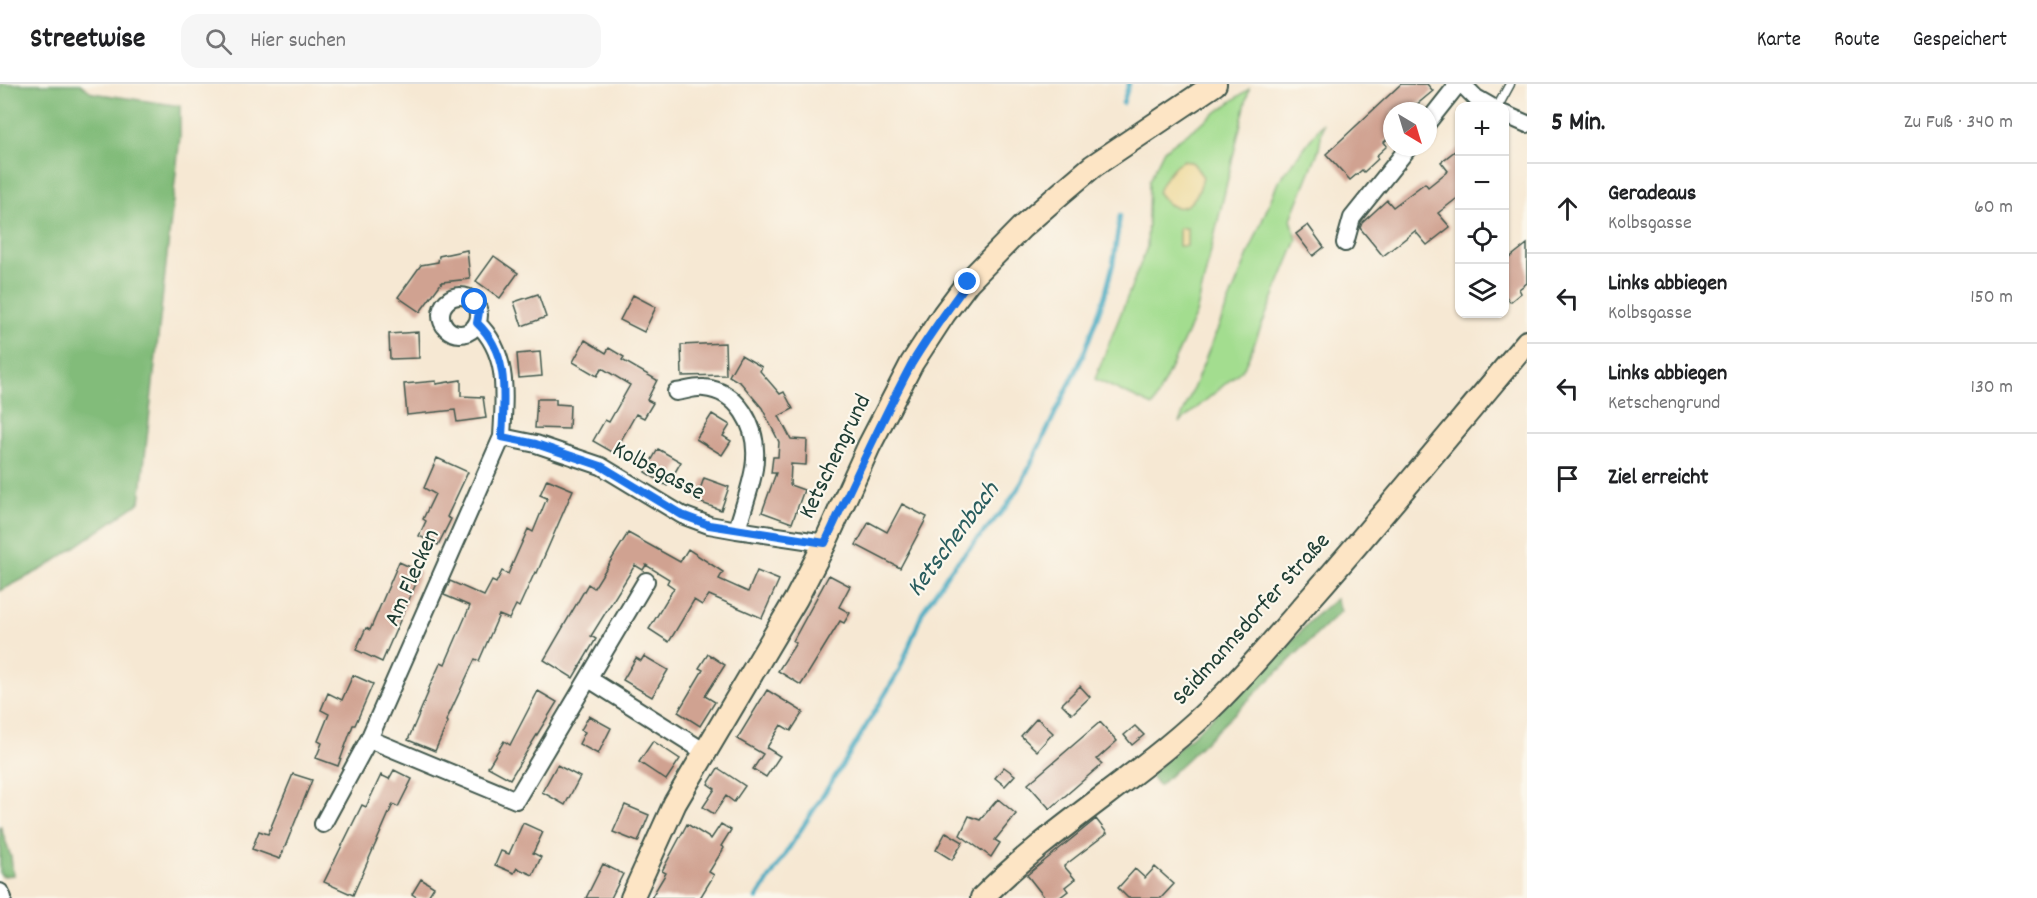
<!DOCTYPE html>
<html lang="de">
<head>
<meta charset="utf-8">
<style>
	:root { --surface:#fff; --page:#f6f6f6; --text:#202124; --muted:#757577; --line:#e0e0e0 }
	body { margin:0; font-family:Dekko,sans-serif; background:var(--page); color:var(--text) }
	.controls { position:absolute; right:18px; top:18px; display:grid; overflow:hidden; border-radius:12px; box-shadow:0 2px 4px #0004 }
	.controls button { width:54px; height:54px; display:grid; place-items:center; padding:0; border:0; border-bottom:2px solid var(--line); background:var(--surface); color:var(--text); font:30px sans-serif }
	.compass { position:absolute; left:1383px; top:18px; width:54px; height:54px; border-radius:50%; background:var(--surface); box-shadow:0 2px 4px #0004; rotate:142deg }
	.stop { position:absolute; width:18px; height:18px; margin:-14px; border:4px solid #1a73e8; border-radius:50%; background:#fff }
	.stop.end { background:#1a73e8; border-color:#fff; box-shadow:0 2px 6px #0008 }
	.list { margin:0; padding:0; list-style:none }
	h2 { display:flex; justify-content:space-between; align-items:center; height:78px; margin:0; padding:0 24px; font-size:26px }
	h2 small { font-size:20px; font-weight:400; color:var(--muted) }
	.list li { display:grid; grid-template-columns:39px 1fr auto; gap:18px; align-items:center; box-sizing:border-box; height:90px; padding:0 24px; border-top:2px solid var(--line) }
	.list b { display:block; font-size:22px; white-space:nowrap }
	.list p { margin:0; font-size:20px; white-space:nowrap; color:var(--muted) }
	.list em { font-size:20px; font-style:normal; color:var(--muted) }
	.icon { flex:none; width:33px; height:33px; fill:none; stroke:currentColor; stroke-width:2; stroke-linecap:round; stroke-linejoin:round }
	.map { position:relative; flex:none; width:1527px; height:814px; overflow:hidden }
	header { display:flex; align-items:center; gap:36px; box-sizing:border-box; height:84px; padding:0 30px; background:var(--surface); border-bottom:2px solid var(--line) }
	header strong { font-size:28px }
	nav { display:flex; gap:33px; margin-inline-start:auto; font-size:21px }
	.search { width:420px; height:54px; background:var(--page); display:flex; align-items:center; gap:15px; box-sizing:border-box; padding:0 21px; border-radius:18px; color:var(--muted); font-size:22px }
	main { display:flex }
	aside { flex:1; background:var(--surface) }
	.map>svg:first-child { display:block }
</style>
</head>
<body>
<header>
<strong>Streetwise</strong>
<div class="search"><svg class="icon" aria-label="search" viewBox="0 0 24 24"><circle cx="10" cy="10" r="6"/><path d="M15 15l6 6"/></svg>Hier suchen</div>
<nav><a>Karte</a><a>Route</a><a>Gespeichert</a></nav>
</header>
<main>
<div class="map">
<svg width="1527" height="814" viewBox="0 0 1527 814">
	<rect width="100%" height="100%" fill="#fbf7ec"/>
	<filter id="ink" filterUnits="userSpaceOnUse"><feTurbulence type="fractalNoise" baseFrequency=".0167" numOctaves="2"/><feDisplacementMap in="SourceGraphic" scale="12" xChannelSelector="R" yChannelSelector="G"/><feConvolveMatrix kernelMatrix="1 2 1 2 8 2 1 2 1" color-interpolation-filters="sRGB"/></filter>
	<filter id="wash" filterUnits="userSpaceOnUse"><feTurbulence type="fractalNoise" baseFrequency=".008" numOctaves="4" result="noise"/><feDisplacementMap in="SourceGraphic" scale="24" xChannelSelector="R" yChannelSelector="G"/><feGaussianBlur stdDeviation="1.35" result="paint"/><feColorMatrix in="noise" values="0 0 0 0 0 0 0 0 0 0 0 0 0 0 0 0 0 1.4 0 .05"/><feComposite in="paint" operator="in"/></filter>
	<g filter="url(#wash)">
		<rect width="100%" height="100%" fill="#f6e8d3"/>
		<path fill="#a3dd8f" stroke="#618d62" stroke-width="1.5" d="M1249,5L1196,230L1153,322L1095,295L1147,163L1149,97L1164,66Z
			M1323,39L1319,65L1291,135L1297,156L1244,284L1179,339L1278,98Z"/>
		<path fill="#82bc7a" stroke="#507c57" stroke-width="1.5" d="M0,0H80L93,9L180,22V52L140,418L46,483L0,507Z
			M1336,515L1341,527L1159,702L1150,691L1278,572L1314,533Z
			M0,741L11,773L13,791L2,792L0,789Z"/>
		<path fill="#eeda9e" stroke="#868c69" stroke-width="1.5" d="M1184,76L1193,79L1203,93C1197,120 1178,137 1158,109C1161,98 1173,80 1184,76Z
			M1179,144H1187V162H1179Z"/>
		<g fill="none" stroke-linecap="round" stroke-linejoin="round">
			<path stroke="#40a8c0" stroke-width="4.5" d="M1123,19L1129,0
				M757,814L847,674L899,587L923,527L951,485L1006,423L1022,398L1083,272L1105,211L1113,180L1120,132"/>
		</g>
		<g id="blocks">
			<path fill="#d0a291" d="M1401,0H1427L1433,7L1409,27H1392V51L1384,58L1387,62L1376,72L1378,75L1364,88L1362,86L1350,96L1326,70Z
				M1460,63V112L1438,129L1450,143L1427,161L1415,147L1383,172L1360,144L1362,139L1387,116L1393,123L1425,99L1428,103L1448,87L1441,78Z
				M1308,141L1324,163L1313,172L1296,150Z
				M1527,160V199L1519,205L1521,209L1510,218L1504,210V178Z
				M467,166L470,195L442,198L420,228L398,213L421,181L438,178L439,172Z
				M494,172L518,189L500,214L476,197Z
				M538,210L546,233L522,242L514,218Z
				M633,211L656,223L644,248L620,236Z
				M418,248L419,274L390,275L389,250Z
				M585,256L606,269L609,264L624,273L622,276L657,296L647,316L653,319L644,334L636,330L614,369L593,357L605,336L609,338L630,301L602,284L597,292L573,278Z
				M725,259L726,291L682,292L681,261Z
				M540,268L542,292L519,294L517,270Z
				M741,271L762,283L760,287L780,310L784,308L793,325L779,332L791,355L807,356L806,381L791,380L790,401L804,406L792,439L762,428L776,389H771L773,373H778L779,358L762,324L741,299L729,292Z
				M461,296V312L483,313L486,334L457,338L455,326L407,331L404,300L436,297V300Z
				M537,315H556V320L570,321L569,345L535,344Z
				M712,330L730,341L723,352L731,357L722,371L696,355Z
				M658,365L681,378L667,402L645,388Z
				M437,374L468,388L447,433L451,435L438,461L419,452L426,437L423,435L435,410L424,404Z
				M704,394L729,403L721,426L696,417Z
				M547,395L573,406L537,489L535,488L519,523L516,521L509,535L499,531L479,577L475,575L446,637L448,638L435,667L408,656L428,609L427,608L441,578L445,580L470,522L444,511L450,497L484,512L492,497L496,499L502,487L508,490L528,445L533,448L547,414L540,411Z
				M902,420L927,433L900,484L856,461L869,438L887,448Z
				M628,449L680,478L688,465L723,488L719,495L748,508L757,487L779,496L762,534L709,511L702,521L694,516L669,558L649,545L674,504L667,499L669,495L646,481L643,486L635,481L591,552L596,555L573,594L544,576L588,500L594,504Z
				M399,478L421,488L382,578L356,566L366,544L370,546Z
				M829,491L850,502L839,523L850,529L844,539L840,537L801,601L778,587L796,559L793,557Z
				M708,570L725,581L705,612L715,618L700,642L678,628L703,586L699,584Z
				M644,572L668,586L652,613L623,596L636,574L641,577Z
				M353,591L373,600L355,641H353L338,682L316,674L322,659L318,657L329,630L321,626L328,609L342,616Z
				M1080,602L1090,613L1072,630L1062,620Z
				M767,606L803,628L791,647L781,641L766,665L767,664L780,672L766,693L753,685L763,670L737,655Z
				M538,607L557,618L510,695L488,683L504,657L510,661Z
				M589,632L611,644L598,670L579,660L585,648L581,646Z
				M1037,634L1053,649L1037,667L1021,652Z
				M1100,638L1117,657L1097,675L1102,680L1050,725L1028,700Z
				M1135,642L1144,651L1132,661L1124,651Z
				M653,657L680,675L666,696L639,678Z
				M557,681L580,693L565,721L542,708Z
				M1004,683L1015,691L1005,702L995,694Z
				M718,684L745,702L734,718L726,712L714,730L703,723L715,705L708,700Z
				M394,686L412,695L398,723L393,720L353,811L324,798L362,721L366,723L381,691L389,695Z
				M293,690L312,696L280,775L252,765L259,747L268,750Z
				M998,715L1016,730L995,756L1000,759L991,773L960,751L969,732L980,736Z
				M625,721L649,731L638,758L613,748Z
				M1096,735L1107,749L1064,782L1075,795L1065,803L1068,807L1059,814H1045L1027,791Z
				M523,739L543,748L533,769L541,773L533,791L517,784L514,789L495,781L501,767L509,770Z
				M687,740L711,755L721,740L731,746L721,762L724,764L709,788L714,791L700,814H651L666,789L662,787Z
				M946,748L963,758L952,776L936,766Z
				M603,780L623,790L611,814H586Z
				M1155,783L1174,800L1161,814H1128L1118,804L1135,785L1145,794Z
				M421,795L434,803L427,814H418L412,810Z"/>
		</g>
	</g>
	<g filter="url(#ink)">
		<use href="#blocks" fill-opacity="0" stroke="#3f574c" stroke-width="1.5"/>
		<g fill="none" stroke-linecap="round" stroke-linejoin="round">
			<defs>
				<path id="lane" d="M1498,22L1510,0"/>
				<path id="street" d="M1462,0L1476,14L1490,22
					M1504,30L1527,40
					M1428,38L1458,0
					M1345,159L1352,134L1409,63
					M441 231a19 19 0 1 1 38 0a19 19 0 1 1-38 0Z
					M477,239C510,270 504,312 502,353L536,360L601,382L682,431L709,441L737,446
					M676,308C685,307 695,303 704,304C738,307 757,342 755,374C755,393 742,427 737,446L825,459
					M589,595L705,668
					M369,655L516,716L646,497
					M323,740L369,655L502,353
					M0,808L3,814"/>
				<path id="secondary" d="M632,814L675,719L796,515L825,459L869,362L912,279L944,230L968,198L1021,144L1060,110L1093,82L1215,0
					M982,814C1055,739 1149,688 1222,613C1255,580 1285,543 1316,508C1388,426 1457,341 1527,258"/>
			</defs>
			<use href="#lane" stroke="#3f574c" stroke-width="11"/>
			<use href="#street" stroke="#3f574c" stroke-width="20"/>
			<use href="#secondary" stroke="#3f574c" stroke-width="26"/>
			<use href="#lane" stroke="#fff" stroke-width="8"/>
			<use href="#street" stroke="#fff" stroke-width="16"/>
			<use href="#secondary" stroke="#fde5c5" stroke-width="22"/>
		</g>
	</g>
	<g fill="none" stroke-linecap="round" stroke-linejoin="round" filter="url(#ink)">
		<path stroke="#1a73e8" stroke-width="8" d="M475,218L479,228L477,239C510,270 504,312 502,353L536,360L601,382L682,431L709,441L825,459C853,399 880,339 911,281C928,252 948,225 968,198"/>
	</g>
	<g text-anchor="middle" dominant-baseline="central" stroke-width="4.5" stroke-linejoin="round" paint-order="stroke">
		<g font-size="24" fill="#1f3d34" stroke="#fbf7ec">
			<text transform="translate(836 373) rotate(-64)">Ketschengrund</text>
			<text transform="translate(658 388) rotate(28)">Kolbsgasse</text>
			<text transform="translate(413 494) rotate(-66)">Am Flecken</text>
			<text transform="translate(1252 536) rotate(-48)">Seidmannsdorfer Straße</text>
		</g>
		<g font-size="26" font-style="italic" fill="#295d5e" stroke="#fbf7ec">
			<text transform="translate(954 456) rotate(-53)">Ketschenbach</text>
		</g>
	</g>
</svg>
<div class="controls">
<button>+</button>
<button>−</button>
<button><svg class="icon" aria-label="locate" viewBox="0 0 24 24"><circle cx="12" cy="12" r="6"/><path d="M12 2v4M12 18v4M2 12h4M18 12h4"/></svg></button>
<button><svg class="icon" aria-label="layers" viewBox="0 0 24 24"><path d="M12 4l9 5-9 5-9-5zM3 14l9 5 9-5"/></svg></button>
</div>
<svg class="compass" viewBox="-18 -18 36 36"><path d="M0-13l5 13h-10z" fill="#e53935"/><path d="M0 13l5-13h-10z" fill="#757577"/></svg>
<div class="stop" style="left:475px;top:218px"></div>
<div class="stop end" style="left:968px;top:198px"></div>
</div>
<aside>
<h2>5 Min.<small>Zu Fuß · 340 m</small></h2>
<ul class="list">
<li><svg class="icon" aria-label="ahead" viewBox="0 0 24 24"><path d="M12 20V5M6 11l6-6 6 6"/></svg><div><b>Geradeaus</b><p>Kolbsgasse</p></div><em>60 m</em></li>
<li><svg class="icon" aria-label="left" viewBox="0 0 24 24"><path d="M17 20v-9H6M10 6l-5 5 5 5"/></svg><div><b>Links abbiegen</b><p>Kolbsgasse</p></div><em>150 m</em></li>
<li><svg class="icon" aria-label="left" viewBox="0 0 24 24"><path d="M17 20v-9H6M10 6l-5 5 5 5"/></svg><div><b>Links abbiegen</b><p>Ketschengrund</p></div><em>130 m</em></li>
<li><svg class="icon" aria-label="arrive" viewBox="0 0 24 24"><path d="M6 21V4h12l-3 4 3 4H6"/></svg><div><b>Ziel erreicht</b></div></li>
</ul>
</aside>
</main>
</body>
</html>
